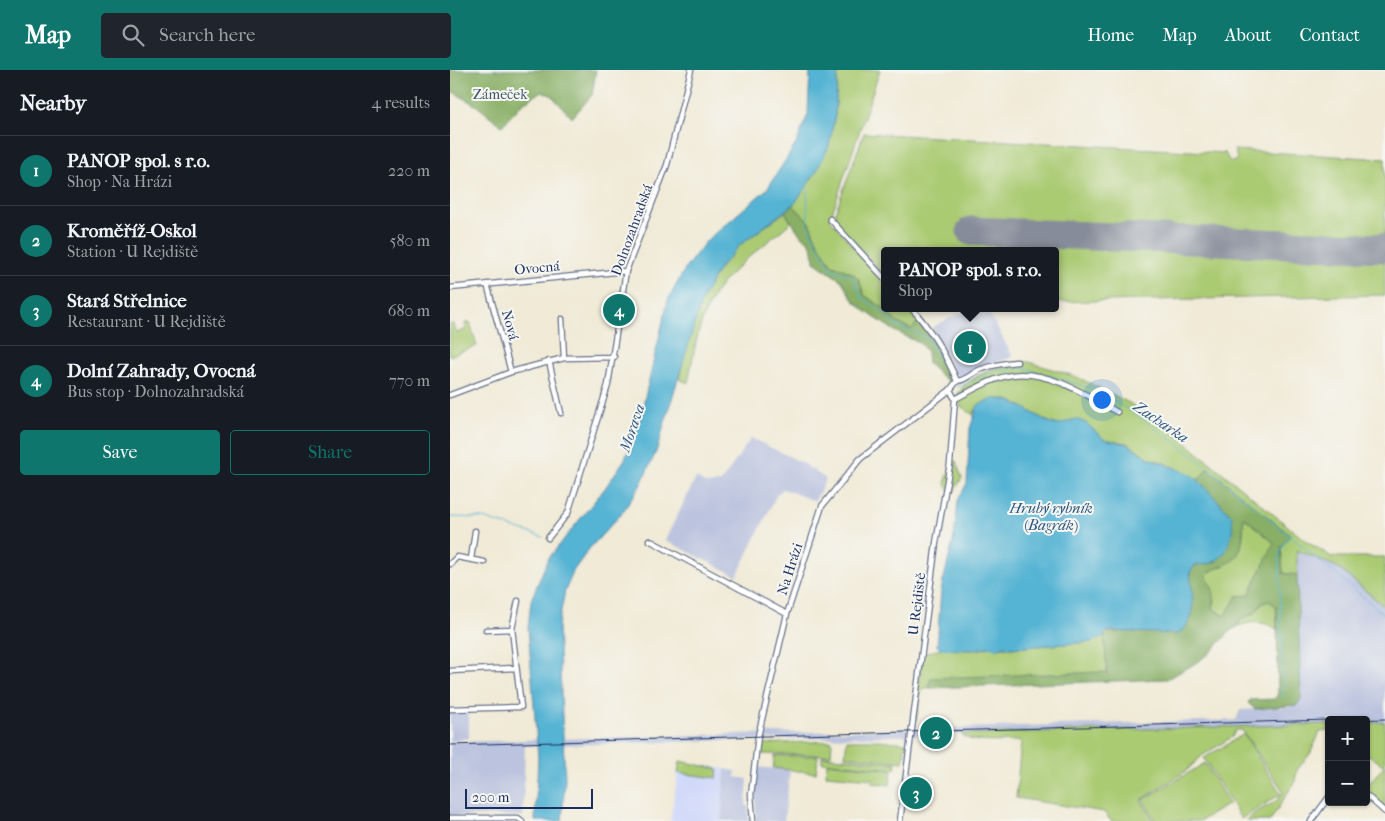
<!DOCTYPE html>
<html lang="en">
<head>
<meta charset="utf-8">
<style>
	:root { --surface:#171b24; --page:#20242c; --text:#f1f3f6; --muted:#9ea1a6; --line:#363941; --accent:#0f766e }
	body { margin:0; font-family:"IM FELL French Canon",serif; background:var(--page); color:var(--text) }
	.controls { position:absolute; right:15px; bottom:15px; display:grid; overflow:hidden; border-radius:5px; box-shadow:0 1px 4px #0004 }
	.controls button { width:45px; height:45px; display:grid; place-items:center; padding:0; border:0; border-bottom:1px solid var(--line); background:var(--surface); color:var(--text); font:25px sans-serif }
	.scale { position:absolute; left:15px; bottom:12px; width:128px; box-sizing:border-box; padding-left:5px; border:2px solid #1b2f5e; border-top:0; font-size:14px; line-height:18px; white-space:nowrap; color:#1b2f5e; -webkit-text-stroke:4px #f6f6f2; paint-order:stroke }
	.you { position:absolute; left:651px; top:329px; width:18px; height:18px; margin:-12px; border:4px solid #fff; border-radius:50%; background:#1a73e8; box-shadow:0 0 0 8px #1a73e833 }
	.badge { display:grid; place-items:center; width:32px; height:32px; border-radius:50%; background:var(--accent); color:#fff; font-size:16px; font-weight:700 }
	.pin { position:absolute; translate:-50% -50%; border:2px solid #fff; box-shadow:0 1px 5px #0006 }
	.popup { position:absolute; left:431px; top:177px; width:178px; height:65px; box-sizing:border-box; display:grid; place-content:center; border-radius:5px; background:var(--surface); filter:drop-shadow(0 1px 4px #0005); font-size:16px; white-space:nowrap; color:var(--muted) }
	.popup b { font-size:19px; color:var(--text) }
	.popup::after { content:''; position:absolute; left:50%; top:100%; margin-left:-10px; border:10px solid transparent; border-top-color:var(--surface) }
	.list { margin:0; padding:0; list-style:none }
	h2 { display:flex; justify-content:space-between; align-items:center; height:65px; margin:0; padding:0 20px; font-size:21px }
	h2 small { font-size:16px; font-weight:400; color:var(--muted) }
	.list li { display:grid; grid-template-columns:32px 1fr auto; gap:15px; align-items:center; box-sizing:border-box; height:70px; padding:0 20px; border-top:1px solid var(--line) }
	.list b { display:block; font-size:19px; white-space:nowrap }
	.list p { margin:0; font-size:16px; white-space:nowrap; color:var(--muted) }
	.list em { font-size:16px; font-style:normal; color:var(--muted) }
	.actions { display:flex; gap:10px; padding:15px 20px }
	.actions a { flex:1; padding:11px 0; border:1px solid var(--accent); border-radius:5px; text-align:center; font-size:18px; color:var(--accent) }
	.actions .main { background:var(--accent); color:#fff }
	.icon { flex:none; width:28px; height:28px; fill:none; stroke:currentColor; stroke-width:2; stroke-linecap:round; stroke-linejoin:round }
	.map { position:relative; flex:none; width:935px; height:751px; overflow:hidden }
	header { display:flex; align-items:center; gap:30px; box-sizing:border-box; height:70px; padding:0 25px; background:var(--accent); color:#fff }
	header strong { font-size:24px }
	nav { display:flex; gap:28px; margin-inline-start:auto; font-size:18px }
	.search { width:350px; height:45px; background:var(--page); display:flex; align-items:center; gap:12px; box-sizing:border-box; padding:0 18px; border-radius:5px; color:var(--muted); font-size:19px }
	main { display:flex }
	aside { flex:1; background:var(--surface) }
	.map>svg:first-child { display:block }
</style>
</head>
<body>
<header>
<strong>Map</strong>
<div class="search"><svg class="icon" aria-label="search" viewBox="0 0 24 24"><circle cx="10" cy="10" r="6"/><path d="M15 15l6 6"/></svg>Search here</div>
<nav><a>Home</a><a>Map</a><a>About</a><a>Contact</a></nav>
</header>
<main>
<aside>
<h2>Nearby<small>4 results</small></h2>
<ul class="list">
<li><span class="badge">1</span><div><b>PANOP spol. s r.o.</b><p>Shop · Na Hrázi</p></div><em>220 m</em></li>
<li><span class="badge">2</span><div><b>Kroměříž-Oskol</b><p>Station · U Rejdiště</p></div><em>580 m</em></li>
<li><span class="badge">3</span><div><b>Stará Střelnice</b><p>Restaurant · U Rejdiště</p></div><em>680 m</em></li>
<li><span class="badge">4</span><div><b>Dolní Zahrady, Ovocná</b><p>Bus stop · Dolnozahradská</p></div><em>770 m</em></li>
</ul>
<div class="actions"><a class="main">Save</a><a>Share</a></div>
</aside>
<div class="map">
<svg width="935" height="751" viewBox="0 0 935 751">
	<rect width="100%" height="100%" fill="#f6f6f2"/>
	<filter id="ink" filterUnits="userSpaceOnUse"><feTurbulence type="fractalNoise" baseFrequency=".02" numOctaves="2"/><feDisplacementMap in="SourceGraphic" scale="10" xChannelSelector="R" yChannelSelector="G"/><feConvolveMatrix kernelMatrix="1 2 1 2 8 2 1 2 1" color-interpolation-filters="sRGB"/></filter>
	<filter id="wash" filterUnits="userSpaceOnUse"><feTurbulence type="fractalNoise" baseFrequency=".0096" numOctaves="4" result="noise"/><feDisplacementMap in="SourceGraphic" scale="20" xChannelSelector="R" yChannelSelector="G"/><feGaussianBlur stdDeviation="1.12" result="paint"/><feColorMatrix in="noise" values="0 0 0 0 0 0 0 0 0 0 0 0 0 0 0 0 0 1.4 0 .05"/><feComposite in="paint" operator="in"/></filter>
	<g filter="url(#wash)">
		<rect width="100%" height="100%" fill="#f0ead6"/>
		<path fill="#d1d9f9" d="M230,691L275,699L271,751H220Z"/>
		<path fill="#bbc3de" d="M537,239L563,287L529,298L513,309L505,303L482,257L510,243Z
			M301,368L353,393L376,409L365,431L333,419L327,424L287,506L215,470L246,408L257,414L271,412Z
			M847,480L887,497L935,537V652L879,650V654L75,676L73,746H0V672L786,650L790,640L841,637L851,629Z
			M19,640V668L0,671V641Z
			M305,697L340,700L334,751H306Z
			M275,699L286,701L285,707L298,709L296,736H298L299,751H271Z"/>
		<path fill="#abcb73" stroke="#637d68" d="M388,0H430L380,149L435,213V238H458L470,250L461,259L446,252L433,238L414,225L409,209L404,204L381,194L366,169L359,152L343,135L385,46Z
			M414,63L775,83L780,92L785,91L787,88L784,80L935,89V168L520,150L519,170L935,188V225L605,232V181H435V206L385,150V143Z
			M335,142L341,152C317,174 284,195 266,222C248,249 244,283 238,313L229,309L239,265L252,229L268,200L290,175Z
			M20,252L27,276L0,286V254H3L7,263L16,259L15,253Z
			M567,292H579L627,307L681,334L725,364L856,471L882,487H935V537L887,497L847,480V505L833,503L831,478L839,465L758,398L748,410L718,394L699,388L677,373L654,369L631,351L620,350L610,355C588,352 562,322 542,330C536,332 531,336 525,340L523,345L505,332C511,307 546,297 567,292Z
			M506,391L512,408L504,422H501L495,413L502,392Z
			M793,447L825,473L799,525L787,526L775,546L763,539L765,530L755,506C763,498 771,498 780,492C794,484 794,461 793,447Z
			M819,531L826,536L827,560C818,550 794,551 784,559L792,549L806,542L811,534Z
			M654,564L658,604L479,614L481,618H474L471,622L466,651L464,645L473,583L492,579L529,580L538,577C546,579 552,576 560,578L641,572L651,568Z
			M935,652V740L916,723V717L934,696L916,683V653Z
			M879,654V661L870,662L860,684L847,700L845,711L820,751H797C804,738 831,735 833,721L792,660H786L782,667L753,685L736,701L691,730L704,751H661L654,742L566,728L571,671C556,671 521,675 511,664Z
			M794,664L831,724L791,749L754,688Z
			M397,670H430L456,673L453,692L395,686Z
			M382,671L381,685L311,684L312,674Z
			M325,686H368L366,703L323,698Z
			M372,686L446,693L445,699L372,692Z
			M230,691L268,699L267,708L228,703Z
			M377,693L442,700L440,715L422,713V709L376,705Z
			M755,693L779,734L750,751H706L693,730Z"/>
		<path fill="#88af65" stroke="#526f62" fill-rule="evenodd" d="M0,0H146L142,25L122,48L101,25L91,22L73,33L52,56L27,36L0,20Z
			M343,135L359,152L366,169L381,194L404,204L409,209L414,225L433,238L446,252L461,259L470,250L477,258L503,308L500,313L478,294L477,282L471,274L445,261L415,241L402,229L392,211L364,192L363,180L358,170L351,166L335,142Z
			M758,398L840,465L831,478L833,503L847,505L851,629L847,635L805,639L798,633L800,630L825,629L828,623L827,544L826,536L819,531L811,534L806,542L792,549L759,584L741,596L717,609L481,618L479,614L481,608L654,602L657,604L654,564L656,562H670L742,545L740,502C745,491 755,496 765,492C799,459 773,436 748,410ZM794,447L824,473L799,525L787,526L775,546L763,539C766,525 763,518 756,506C763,498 771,498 780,492C795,484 792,461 794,447Z"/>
		<path fill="#54b3d3" stroke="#387198" d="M360,0H388L385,46L379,76L366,102L345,133L290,175L268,200L252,229L206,382L190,416L172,443L139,479L124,500L115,521L108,556L115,709L112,751H85L88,688L78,558L81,530L98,489L155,418L175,389L188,356L218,230L236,197L257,170L317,119L346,74L358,44Z
			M543,329C567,327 584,348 607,355L626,349L636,353L654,369L677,374L699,388L740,404L748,410L782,446C785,469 774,499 746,494L740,502C742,523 749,553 727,564L658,561L651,568L641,572L559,578L554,576L547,579L538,577L520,580L492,579L487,576L491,520L504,467L508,430L517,413L520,358L528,335Z"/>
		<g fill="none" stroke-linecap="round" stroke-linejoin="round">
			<path stroke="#54b3d3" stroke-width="1" d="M357,114L358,156L380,198L403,207L411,227L435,243L444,255L477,268L503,312
				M506,315L509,317L542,301L574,298L647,320L693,349L740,383L935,545
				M0,447L33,448L93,467
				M833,628L829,484L839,465"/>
			<path stroke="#868c9a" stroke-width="29" d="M521,161L935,178"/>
		</g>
	</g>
	<g filter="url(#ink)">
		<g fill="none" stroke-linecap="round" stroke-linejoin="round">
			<defs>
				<path id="minor" d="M380,149L435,209
					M37,214L61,302
					M0,218L176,201
					M461,238C482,260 495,283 507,311
					M112,249L114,288
					M99,291L111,343
					M507,311C518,310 522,302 532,299C543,295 555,293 567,292
					M0,325L61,302L114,288L164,287
					M505,329C523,320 542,308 562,305C598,300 637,325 667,342
					M98,468L118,443L158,315L176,201L217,95L241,0
					M199,470L337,544
					M21,489L25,461
					M0,494L7,487L34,492
					M36,560L62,559
					M0,601L65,598
					M0,639L71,637L62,559L68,531
					M916,725L935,742
					M0,748H68L72,751
					M303,751L301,725L308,666L337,544L372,436L410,389L500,320L507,311
					M450,751L486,473L500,394L505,329L500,320
					M861,751L879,727"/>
			</defs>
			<use href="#minor" stroke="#667088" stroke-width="7"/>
			<use href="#minor" stroke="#fff" stroke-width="4.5"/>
			<path stroke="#1b2f5e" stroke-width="1" d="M904,650L935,649
				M0,675L879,650"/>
		</g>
	</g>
	<g text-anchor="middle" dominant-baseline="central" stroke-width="4" stroke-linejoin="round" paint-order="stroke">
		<g font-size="14" fill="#3f5663" stroke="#f6f6f2">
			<text x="50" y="24">Zámeček</text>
		</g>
		<g font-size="14" fill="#1b2f5e" stroke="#f6f6f2">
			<text transform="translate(182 160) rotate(-70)">Dolnozahradská</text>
			<text transform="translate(87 198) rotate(-5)">Ovocná</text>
			<text transform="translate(60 255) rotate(75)">Nová</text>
			<text transform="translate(340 499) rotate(-72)">Na Hrázi</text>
			<text transform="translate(467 534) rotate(-83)">U Rejdiště</text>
		</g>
		<g font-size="15" font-style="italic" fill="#2c5781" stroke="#f6f6f2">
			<text transform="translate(711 352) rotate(34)">Zacharka</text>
			<text transform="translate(182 358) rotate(-71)">Morava</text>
			<text x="601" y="438">Hrubý rybník<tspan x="601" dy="17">(Bagrák)</tspan></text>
		</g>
	</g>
</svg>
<div class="controls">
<button>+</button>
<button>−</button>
</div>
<div class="scale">200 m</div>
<div class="you"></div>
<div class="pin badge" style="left:520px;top:277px">1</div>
<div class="popup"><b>PANOP spol. s r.o.</b>Shop</div>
<div class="pin badge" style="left:486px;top:663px">2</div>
<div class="pin badge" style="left:466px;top:723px">3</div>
<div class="pin badge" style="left:169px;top:240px">4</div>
</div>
</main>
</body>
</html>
